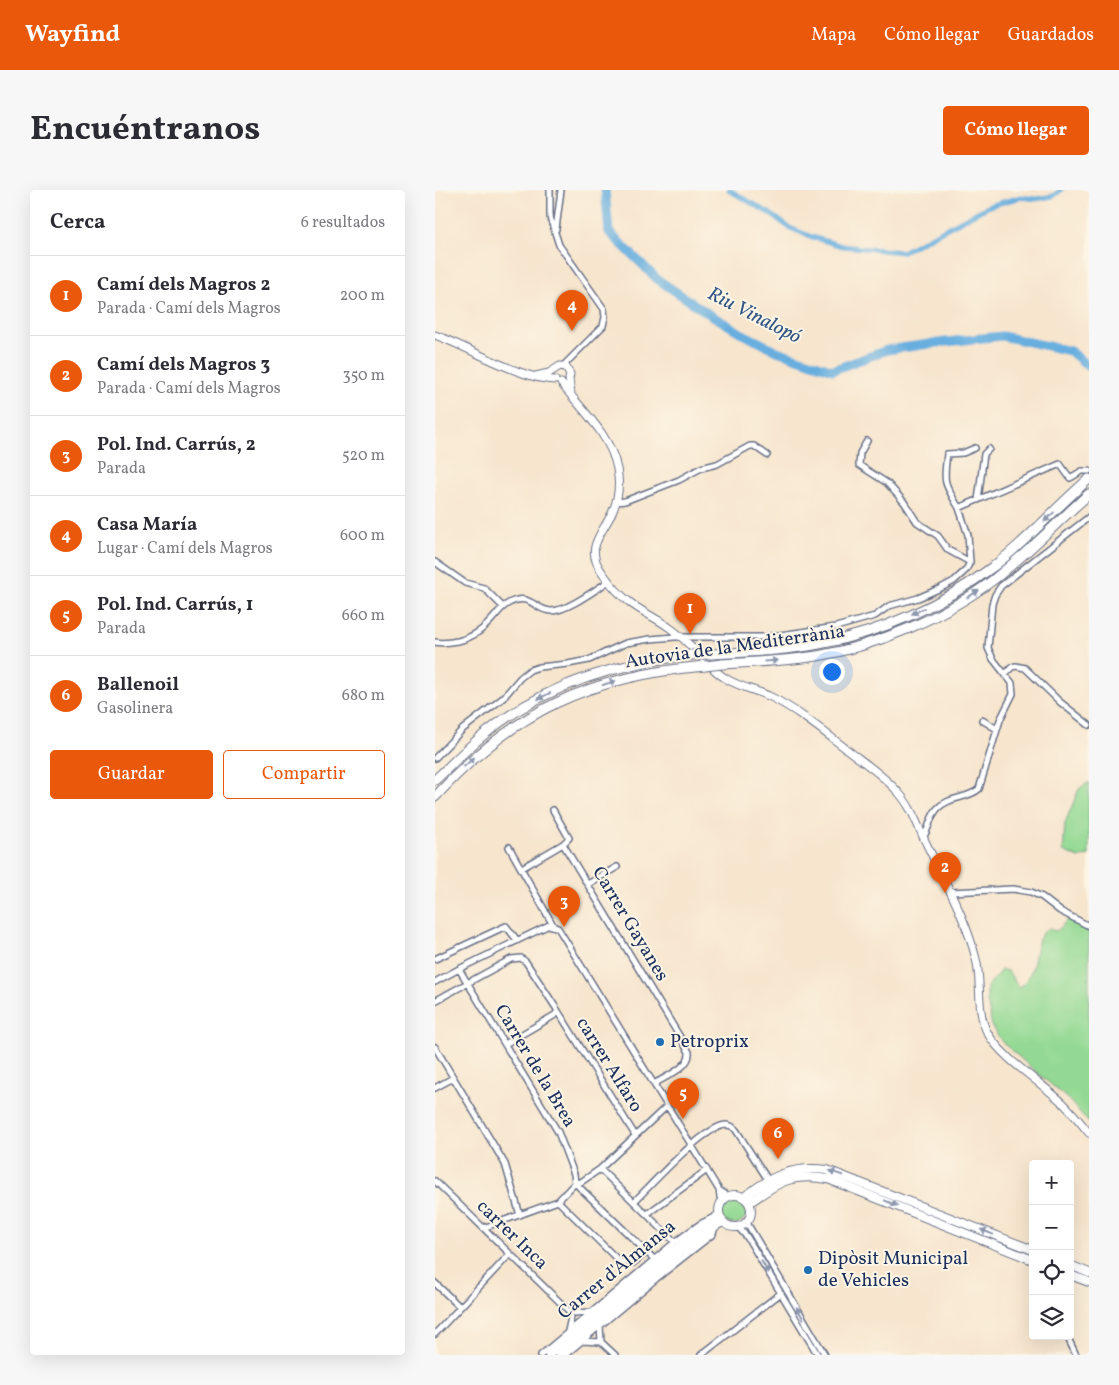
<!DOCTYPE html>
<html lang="es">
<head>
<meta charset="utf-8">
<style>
	:root { --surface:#fff; --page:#f7f7f7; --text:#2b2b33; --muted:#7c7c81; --line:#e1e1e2; --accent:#ea580c }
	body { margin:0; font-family:Vollkorn,serif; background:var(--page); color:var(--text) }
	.controls { position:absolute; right:15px; bottom:15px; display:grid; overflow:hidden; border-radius:5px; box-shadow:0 5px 20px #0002 }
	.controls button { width:45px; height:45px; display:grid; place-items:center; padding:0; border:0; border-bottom:1px solid var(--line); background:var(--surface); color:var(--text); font:25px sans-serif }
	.you { position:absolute; left:396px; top:481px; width:18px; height:18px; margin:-12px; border:4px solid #fff; border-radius:50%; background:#1a73e8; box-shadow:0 0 0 8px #1a73e833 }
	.badge { display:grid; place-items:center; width:32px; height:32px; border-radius:50%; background:var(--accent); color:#fff; font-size:16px; font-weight:700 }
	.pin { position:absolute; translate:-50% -41px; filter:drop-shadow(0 1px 2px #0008) }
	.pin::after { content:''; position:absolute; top:26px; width:18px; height:15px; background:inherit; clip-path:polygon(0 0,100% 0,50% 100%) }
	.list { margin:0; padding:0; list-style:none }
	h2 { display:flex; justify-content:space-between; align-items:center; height:65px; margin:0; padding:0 20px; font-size:21px }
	h2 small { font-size:16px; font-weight:400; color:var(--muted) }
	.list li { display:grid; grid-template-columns:32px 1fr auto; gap:15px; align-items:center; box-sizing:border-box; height:80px; padding:0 20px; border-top:1px solid var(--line) }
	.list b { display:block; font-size:19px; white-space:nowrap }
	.list p { margin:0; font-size:16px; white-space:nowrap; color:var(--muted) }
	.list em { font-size:16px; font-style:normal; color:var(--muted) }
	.actions { display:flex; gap:10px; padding:15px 20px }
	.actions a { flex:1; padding:11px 0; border:1px solid var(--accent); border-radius:5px; text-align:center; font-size:18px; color:var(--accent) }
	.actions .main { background:var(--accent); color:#fff }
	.icon { flex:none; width:28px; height:28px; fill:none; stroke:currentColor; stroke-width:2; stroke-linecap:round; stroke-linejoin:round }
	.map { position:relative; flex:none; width:654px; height:1165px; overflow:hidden; border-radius:5px }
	header { display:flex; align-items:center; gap:30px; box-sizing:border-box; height:70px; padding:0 25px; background:var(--accent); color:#fff }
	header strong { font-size:24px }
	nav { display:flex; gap:28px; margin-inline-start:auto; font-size:18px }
	.intro { display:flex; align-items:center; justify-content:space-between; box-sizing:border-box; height:120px; padding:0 30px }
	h1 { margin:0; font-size:35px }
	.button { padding:12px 22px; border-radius:5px; background:var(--accent); color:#fff; font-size:18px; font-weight:700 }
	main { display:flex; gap:30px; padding:0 30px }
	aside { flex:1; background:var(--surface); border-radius:5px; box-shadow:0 5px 20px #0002 }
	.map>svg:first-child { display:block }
</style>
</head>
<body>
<header>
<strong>Wayfind</strong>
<nav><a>Mapa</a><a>Cómo llegar</a><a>Guardados</a></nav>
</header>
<div class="intro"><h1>Encuéntranos</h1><a class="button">Cómo llegar</a></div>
<main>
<aside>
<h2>Cerca<small>6 resultados</small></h2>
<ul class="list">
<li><span class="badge">1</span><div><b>Camí dels Magros 2</b><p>Parada · Camí dels Magros</p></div><em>200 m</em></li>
<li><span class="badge">2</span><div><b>Camí dels Magros 3</b><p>Parada · Camí dels Magros</p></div><em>350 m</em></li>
<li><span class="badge">3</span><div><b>Pol. Ind. Carrús, 2</b><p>Parada</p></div><em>520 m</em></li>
<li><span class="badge">4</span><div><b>Casa María</b><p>Lugar · Camí dels Magros</p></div><em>600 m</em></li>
<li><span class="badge">5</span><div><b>Pol. Ind. Carrús, 1</b><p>Parada</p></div><em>660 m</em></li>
<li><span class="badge">6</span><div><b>Ballenoil</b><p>Gasolinera</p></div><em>680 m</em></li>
</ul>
<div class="actions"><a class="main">Guardar</a><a>Compartir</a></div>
</aside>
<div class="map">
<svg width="654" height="1165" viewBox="0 0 654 1165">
	<rect width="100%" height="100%" fill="#fcf5e5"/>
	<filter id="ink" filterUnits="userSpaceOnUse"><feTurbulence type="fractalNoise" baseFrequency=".02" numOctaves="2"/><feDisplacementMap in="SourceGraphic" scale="10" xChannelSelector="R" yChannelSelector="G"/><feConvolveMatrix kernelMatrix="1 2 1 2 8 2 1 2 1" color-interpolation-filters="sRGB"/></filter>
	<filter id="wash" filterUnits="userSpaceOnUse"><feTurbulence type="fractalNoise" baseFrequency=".0096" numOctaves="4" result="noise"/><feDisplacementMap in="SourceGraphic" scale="20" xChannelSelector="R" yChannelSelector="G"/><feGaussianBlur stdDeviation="1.12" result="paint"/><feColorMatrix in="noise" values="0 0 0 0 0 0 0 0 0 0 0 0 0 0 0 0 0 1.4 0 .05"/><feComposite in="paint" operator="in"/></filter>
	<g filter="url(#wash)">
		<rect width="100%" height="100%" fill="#f7e5cd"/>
		<path fill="#93d993" stroke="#578478" d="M654,592V665L644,668L628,661L630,633L644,599Z
			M633,729L654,739V933L636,912L568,853L557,837L552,810V797L566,780L573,781L584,798C607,781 594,746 615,738L619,741L623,740Z
			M286 1021a13 13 0 1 1 26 0a13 13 0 1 1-26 0Z"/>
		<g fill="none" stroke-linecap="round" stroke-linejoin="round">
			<path stroke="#68afdf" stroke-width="5" d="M294,0L334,23L355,38L377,47L407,56L467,62L554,16L586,7L601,9L618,6L626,0"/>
			<path stroke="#68afdf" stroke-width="9" d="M170,0L174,42L222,89L271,122L308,144L342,161L398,180L452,160L501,153L567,146L635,161L654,177"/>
		</g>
	</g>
	<g filter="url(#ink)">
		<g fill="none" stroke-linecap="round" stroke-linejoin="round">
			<defs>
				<path id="street" d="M115,0V27L124,55L169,119L170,127L168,136L128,176
					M121,39L126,0
					M432,251L425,263L424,275L452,293L469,312L482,332L503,346L513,360L535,372
					M543,310L549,264L554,259
					M181,312L190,311L244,290L266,278L282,274L315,256H319L332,265
					M524,318C509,293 508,293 512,264L528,263L540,258
					M0,372L30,393L49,398L68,417
					M0,452C8,454 14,452 23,451C39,447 49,439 60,426C64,421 68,416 74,413C96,402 100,421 116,421C132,421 160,400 174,391
					M570,484L577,477L581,476L590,478L625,512L654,535
					M547,530L562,539
					M0,568L28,539L68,508L85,488L95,480L104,477L133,474L154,470L191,453L215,449L240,447H331L401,437L440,426L454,416L483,408L506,398L519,391L531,380L535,372L533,345L524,318L625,274L635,288L647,281H654
					M118,620L134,648L128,654L254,862C256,877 230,887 219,894
					M488,648C494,639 495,627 502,619C514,606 533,609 544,599L565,530L578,504L577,493L558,469L553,458L557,414L560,405L566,396L654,327
					M74,657L118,735
					M87,678L128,654
					M153,694L182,677
					M515,702L578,699L596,702L607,707L625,721L654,736
					M0,769L71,736L82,750
					M24,779L123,942L139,984L140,993
					M0,792L24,779L114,735L123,738L284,1000L286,1013
					M0,811L76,769L86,768L91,772L123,821L120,825L70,854
					M123,821L200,945
					M0,857L70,974L85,1025
					M0,898L18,888
					M165,979L240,1052
					M0,991L133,1120
					M140,993L219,1069
					M284,1000L293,1006
					M123,1011L185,1072L198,1073L212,1062
					M199,1012C216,995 269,936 291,935C296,935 298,937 301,940L333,990
					M212,1024L272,980
					M312,1033L390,1165
					M303,1037L312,1047L383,1165
					M48,1038L123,1011L140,993L146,992L165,979L232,916
					M0,1093L25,1117
					M133,1141L136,1127L133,1120L140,1123L156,1122
					M0,1144L75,1064
					M632,1146L641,1165
					M147,1151L166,1152L165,1135
					M166,1152L180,1165
					M106,1165L240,1052L265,1034L279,1027
					M130,1165L222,1088L278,1044L280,1037
					M266,1165L346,1103"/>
				<path id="secondary" d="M0,145C34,157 85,189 120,190
					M101,186L114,183L125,176L131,177L135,184L134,189L136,204
					M126,193C146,219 176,245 182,279C185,294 183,310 177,323C167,344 149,358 167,382C175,394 186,406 197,414C209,423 223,429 235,438C256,452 271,476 290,488C304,497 321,500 336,507C364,521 389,542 414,561C431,574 449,586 463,602C477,617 483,637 492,655C510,692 531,728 541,769C547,792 541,820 552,842C566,868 606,892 628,913C637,922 646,933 654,943"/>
				<path id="primary" d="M284 1021a16 16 0 1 1 32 0a16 16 0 1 1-32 0Z
					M309,1007C335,987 358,975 392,980L598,1060
					M314,1013C343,992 356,983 393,989L598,1070
					M635,1075L654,1083
					M635,1085L654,1092
					M124,1163L245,1062L282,1035L288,1032
					M114,1165L191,1099L284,1025"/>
				<path id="highway" d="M275,464C311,462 348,461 384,454C446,443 509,414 559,376C593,350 621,317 654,289
					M287,474C319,472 350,471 382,466C441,456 510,427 558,390C592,364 621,333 654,304
					M0,590C17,574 33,557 51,543C109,495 182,473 256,465
					M0,607C79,521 154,486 270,476"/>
			</defs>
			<use href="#street" stroke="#686f85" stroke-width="8"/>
			<use href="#secondary" stroke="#686f85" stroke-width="9"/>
			<use href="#primary" stroke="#686f85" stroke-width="10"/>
			<use href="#highway" stroke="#686f85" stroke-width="11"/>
			<use href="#street" stroke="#fff" stroke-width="5"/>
			<use href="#secondary" stroke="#fff" stroke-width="7"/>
			<use href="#primary" stroke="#fff" stroke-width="8"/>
			<use href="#highway" stroke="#fff" stroke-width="9"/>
			<defs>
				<path id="highway-bridge" d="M256,465L275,464
					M270,476L287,474"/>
			</defs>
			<use href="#highway-bridge" stroke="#686f85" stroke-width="11" stroke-linecap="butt"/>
			<use href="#highway-bridge" stroke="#fff" stroke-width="9"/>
		</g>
		<defs><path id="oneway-solid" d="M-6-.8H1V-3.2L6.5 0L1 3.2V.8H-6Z" transform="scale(1.25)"/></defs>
		<g fill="#8d97ae">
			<use href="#oneway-solid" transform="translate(614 327) rotate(137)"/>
			<use href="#oneway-solid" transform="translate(538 404) rotate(-32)"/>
			<use href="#oneway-solid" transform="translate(483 421) rotate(155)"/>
			<use href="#oneway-solid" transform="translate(336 471) rotate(-4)"/>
			<use href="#oneway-solid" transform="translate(174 493) rotate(-17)"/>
			<use href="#oneway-solid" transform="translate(109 506) rotate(153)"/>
			<use href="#oneway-solid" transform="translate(34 572) rotate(-43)"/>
			<use href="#oneway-solid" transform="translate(401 983) rotate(-161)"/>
			<use href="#oneway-solid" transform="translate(456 1013) rotate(22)"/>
			<use href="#oneway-solid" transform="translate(552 1042) rotate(-158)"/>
			<use href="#oneway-solid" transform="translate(330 1077) rotate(59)"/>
			<use href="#oneway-solid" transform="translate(365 1123) rotate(-121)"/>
		</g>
	</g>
	<g fill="#1f6fb2" stroke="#fcf5e5" stroke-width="2">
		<circle cx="225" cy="852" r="5"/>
		<circle cx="373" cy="1080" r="5"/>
	</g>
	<g text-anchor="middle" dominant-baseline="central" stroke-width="4" stroke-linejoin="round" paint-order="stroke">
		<g font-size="19" fill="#1b2f5e" stroke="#fcf5e5">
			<text transform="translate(300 457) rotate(-8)">Autovia de la Mediterrània</text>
			<text transform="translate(195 734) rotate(59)">Carrer Gayanes</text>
			<text transform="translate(174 875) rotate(58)">carrer Alfaro</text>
			<text transform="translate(100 876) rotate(59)">Carrer de la Brea</text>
			<text transform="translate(77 1045) rotate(44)">carrer Inca</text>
			<text transform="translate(182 1080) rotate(-39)">Carrer d'Almansa</text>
		</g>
		<g font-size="19" fill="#1b2f5e" stroke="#fcf5e5" text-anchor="start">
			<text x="235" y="852">Petroprix</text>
			<text x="383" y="1069">Dipòsit Municipal<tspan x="383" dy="22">de Vehicles</tspan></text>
		</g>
		<g font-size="20" font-style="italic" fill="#325585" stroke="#fcf5e5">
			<text transform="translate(319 126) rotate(27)">Riu Vinalopó</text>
		</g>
	</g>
</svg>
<div class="controls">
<button>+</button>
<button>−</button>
<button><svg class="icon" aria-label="locate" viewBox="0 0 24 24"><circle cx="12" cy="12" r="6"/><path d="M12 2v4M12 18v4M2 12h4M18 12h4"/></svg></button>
<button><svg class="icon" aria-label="layers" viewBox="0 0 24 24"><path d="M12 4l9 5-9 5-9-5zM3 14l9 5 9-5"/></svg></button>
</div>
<div class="you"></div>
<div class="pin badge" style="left:255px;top:444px">1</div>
<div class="pin badge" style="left:510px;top:703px">2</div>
<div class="pin badge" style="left:129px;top:737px">3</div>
<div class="pin badge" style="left:137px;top:141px">4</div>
<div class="pin badge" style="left:248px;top:929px">5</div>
<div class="pin badge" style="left:343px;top:969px">6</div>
</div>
</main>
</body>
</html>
